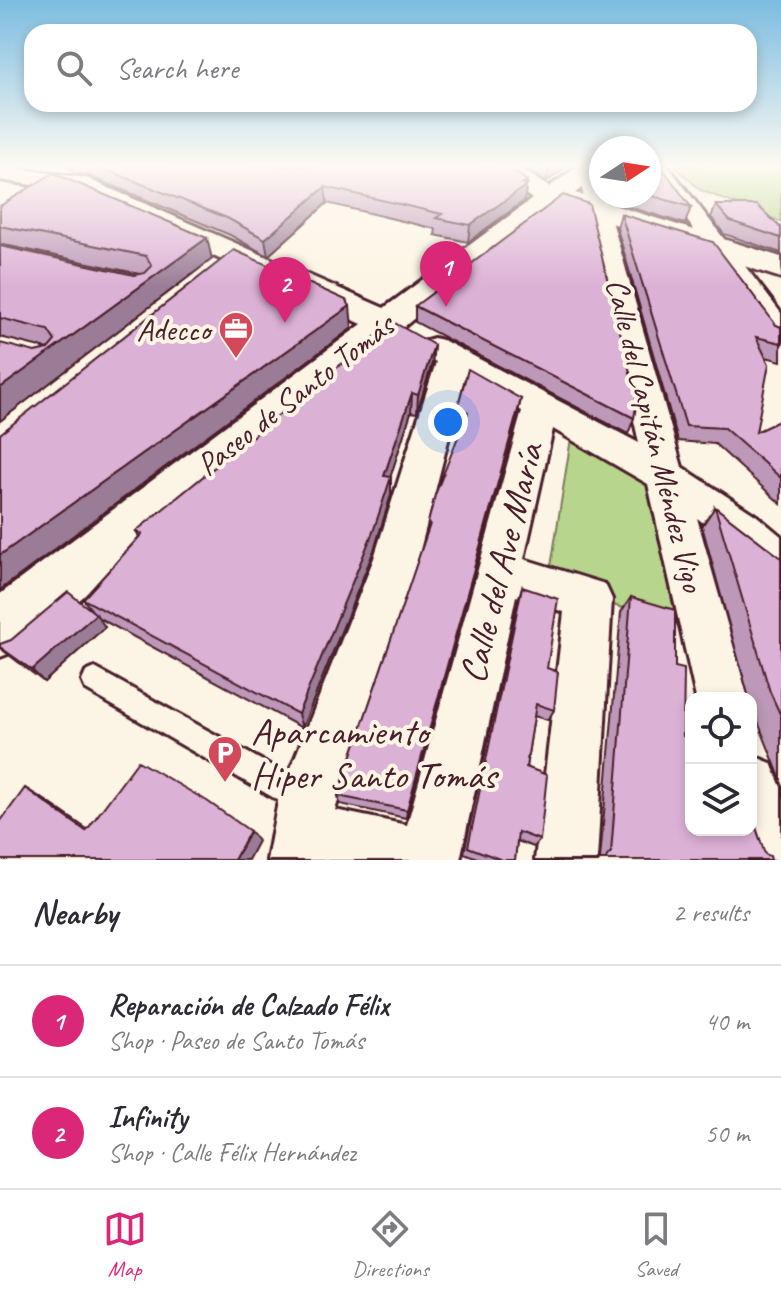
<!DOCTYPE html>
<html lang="en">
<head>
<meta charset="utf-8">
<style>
	:root { --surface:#fff; --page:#f7f7f7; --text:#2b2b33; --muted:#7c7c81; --line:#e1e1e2; --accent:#db2777 }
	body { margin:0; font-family:Caveat,sans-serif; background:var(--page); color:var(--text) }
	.controls { position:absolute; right:24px; bottom:24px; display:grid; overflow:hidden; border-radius:16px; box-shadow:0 4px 12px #0003 }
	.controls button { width:72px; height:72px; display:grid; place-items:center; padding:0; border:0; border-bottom:2px solid var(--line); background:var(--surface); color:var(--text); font:40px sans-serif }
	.compass { position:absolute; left:589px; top:136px; width:72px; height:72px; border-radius:50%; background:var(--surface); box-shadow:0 4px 12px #0003; rotate:78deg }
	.you { position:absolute; left:448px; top:422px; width:28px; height:28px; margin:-20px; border:6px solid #fff; border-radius:50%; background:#1a73e8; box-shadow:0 0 0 12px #1a73e833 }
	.badge { display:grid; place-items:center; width:52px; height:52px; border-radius:50%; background:var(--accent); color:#fff; font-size:26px; font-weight:700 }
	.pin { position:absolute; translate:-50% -66px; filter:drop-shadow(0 2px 4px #0008) }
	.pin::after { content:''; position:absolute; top:42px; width:28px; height:24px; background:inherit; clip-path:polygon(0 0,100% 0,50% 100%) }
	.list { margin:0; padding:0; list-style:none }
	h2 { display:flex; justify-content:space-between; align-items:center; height:104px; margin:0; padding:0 32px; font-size:34px }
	h2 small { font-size:26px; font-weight:400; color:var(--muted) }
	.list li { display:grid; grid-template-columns:52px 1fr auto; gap:24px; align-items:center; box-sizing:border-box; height:112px; padding:0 32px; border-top:2px solid var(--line) }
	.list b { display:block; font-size:30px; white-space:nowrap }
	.list p { margin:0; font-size:26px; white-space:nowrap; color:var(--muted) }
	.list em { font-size:26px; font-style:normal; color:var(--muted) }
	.icon { flex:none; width:44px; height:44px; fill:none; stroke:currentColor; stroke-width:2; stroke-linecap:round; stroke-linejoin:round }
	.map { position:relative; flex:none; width:781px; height:860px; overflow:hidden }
	.search { position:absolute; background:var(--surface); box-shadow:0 4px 12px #0003; left:24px; right:24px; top:24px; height:88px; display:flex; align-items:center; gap:20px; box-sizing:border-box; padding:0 28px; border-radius:24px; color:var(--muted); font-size:30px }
	.sheet { height:328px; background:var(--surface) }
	nav { display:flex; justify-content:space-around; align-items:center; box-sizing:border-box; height:112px; border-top:2px solid var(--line); background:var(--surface); font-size:22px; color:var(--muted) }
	nav a { display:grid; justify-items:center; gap:4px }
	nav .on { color:var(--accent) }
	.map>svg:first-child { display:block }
</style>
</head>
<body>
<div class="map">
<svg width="781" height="860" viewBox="0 0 781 860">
	<rect width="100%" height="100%" fill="#fcf5e5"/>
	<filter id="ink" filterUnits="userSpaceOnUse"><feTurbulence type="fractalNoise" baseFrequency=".0125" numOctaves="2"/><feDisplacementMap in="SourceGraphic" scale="16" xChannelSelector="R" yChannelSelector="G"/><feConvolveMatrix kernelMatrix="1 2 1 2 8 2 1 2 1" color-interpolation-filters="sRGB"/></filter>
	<g filter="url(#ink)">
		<path fill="#b7d58d" stroke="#807a5c" stroke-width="2" d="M675,166H781V222L700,190Z
			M571,438L648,481L678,624L548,586Z"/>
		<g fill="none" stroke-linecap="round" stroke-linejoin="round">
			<defs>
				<path id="service" d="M95,668L315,790L319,800L315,810L305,814L295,810L86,690L82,681L86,672Z"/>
				<path id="minor" d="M649,166H668L781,313V342L770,339Z
					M581,167H595L601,180V196H605L682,467L757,516L781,536V581C753,571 723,537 697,518L748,698H696L648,484L553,429L524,559L605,584L612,599L597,860H535L564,612L516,596L460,860H267L278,801L374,558L436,362L423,355L418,348L423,341L434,338L445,341L639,443L578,171ZM464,378L522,411L407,825L335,810L418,558Z
					M751,755L771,763L781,787V860H749L739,830H751Z"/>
				<path id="tertiary" d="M0,166L86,178L384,308L532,199L489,166H517L549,187L578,166H601V173L575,193L781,257V278L559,206L424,310L21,649L0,657V594L362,324L71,191L0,180Z"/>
			</defs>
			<use href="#service" stroke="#4a1f2b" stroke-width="6"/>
			<use href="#minor" stroke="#4a1f2b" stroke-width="6"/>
			<use href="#tertiary" stroke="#4a1f2b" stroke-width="6"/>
			<use href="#service" fill="#fcf5e5" fill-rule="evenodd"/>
			<use href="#minor" fill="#fcf5e5" fill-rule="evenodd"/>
			<use href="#tertiary" fill="#fcf5e5" fill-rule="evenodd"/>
		</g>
		<path fill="#bd98b8" stroke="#4a1f2b" stroke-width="2" d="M69,166H507L527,181L524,201L468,242L435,235L436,229L327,203L268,256L230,235L87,175L74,173Z
			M522,166H568L546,182Z
			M649,166L691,207L685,224L623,205L625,196H649Z
			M716,205L781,228V253L724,234L711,217Z
			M0,206L212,259L0,421L35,352L48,349L0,337V246L134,275L140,274L0,244Z
			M621,214L776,325L781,327V361L766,357L756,432L781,420V504L715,444L678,441L617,228Z
			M415,306L634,418L628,434L415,322Z
			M434,345L432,363L417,413L411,412L390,477L391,495L374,550L302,728L97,617L105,627L44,682L0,648L93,612L83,599L139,537L136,531Z
			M521,399L406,818L340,804L338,796L427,534L428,523L462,425L456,423L457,409Z
			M715,507L781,558V780L752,707L751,698H749L702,526Z
			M522,587L547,668L554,710L548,720L534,716L526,767L540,840L534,847L517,841L515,860H482L464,853L518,600Z
			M631,597L675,667L683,736L754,822L765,854L771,860H600L621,612Z"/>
		<path fill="#9a7c96" stroke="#4a1f2b" stroke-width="2" d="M549,166H568L546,182Z
			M527,181L524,201L468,242L470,225Z
			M325,187L327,203L268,256L265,239Z
			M207,238L212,259L0,421V388Z
			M350,306L352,328L0,590V555Z
			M434,345L432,363L417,413L418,395Z
			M412,393L411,412L385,494L384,476Z
			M521,399L518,412L406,818L407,810Z
			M391,477V495L374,550L302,728L298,714Z
			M96,614L105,627L44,682L32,670Z
			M25,788L45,800L103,840L86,831Z
			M250,831L258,841L248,860H234Z"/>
		<path fill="#dcb1d6" stroke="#4a1f2b" stroke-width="2" d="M97,166H507L527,181L522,184L527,185L470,225L436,218L442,214L325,187L265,239L227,218Z
			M649,166H661L691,207L649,195Z
			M53,173L207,238L0,388V343L35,352L48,349L55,341L48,330L0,318V246L134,275L145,273L152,266L146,256L0,226V206Z
			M563,195L589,204L637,401L634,418L415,306Z
			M716,205H757L781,228V238L730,221Z
			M621,214L713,242L776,325L781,327V343L756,337L769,364L756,432L781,420V478L724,428L686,426Z
			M234,250L346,300L350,306L0,555V434Z
			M393,322L434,345L418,395L412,393L384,476L391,477L373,532L298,714L83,599L142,534L136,531Z
			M468,369L521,399L407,810L338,796L430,524L428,523L435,495L468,412L457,409Z
			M715,507L781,558V716L770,692Z
			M522,587L558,599L547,668L558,672L554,710L536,704L526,767L547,775L540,840L518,832L515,860H502L468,847Z
			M68,592L96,614L32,670L0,647V644L11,640Z
			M631,597L675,610V667L684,669L683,736L691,738V830H751V803L757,818L754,822L765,854L770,856L771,860H606L607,856L611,853Z
			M138,761L207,801L250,831L234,860H0V822L25,788L86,831Z"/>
	</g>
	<linearGradient id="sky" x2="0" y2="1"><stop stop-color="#7bbce0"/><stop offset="0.58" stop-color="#fefaf3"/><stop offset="1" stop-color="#fefaf3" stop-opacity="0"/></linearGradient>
	<rect width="781" height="286" fill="url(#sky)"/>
	<defs>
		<symbol id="office-pin" viewBox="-11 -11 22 30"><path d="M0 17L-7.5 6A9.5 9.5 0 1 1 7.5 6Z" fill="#d1495b" stroke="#fcf5e5"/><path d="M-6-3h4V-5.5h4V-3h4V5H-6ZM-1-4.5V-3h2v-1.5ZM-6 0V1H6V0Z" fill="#fff"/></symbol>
		<symbol id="parking-pin" viewBox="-11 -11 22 30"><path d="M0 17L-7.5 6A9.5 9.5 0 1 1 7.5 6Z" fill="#d1495b" stroke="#fcf5e5"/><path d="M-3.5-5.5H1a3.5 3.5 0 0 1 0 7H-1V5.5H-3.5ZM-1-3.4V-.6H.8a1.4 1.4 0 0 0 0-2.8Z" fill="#fff"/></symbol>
	</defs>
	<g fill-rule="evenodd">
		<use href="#office-pin" x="216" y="309" width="40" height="54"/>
		<use href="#parking-pin" x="205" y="733" width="40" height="54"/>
	</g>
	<g text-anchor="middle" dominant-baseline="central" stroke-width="8" stroke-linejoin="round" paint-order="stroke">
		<g font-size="32" fill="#4a1f2b" stroke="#fcf5e5" text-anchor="end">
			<text x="210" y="329">Adecco</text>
		</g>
		<g font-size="32" fill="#4a1f2b" stroke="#fcf5e5">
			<text transform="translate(295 395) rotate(-38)">Paseo de Santo Tomás</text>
			<text transform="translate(655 435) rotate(76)">Calle del Capitán Méndez Vigo</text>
		</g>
		<g font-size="38" fill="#4a1f2b" stroke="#fcf5e5">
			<text transform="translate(501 563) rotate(-76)">Calle del Ave María</text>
		</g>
		<g font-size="38" fill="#4a1f2b" stroke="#fcf5e5" text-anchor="start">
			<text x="251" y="731">Aparcamiento<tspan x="251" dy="44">Hiper Santo Tomás</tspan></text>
		</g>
	</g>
</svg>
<div class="controls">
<button><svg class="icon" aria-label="locate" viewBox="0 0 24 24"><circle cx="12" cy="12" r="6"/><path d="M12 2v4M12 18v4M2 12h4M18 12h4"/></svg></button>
<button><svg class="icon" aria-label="layers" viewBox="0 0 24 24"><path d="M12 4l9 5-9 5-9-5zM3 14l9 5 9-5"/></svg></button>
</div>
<svg class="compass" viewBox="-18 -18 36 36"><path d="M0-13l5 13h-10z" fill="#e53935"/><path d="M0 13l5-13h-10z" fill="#7c7c81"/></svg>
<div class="you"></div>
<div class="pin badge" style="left:446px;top:307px">1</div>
<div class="pin badge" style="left:285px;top:323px">2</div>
<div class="search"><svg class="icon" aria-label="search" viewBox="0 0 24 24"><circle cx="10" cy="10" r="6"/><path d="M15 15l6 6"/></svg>Search here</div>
</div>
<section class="sheet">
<h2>Nearby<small>2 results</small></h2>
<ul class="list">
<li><span class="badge">1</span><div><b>Reparación de Calzado Félix</b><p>Shop · Paseo de Santo Tomás</p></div><em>40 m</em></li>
<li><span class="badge">2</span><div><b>Infinity</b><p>Shop · Calle Félix Hernández</p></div><em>50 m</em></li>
</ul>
</section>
<nav>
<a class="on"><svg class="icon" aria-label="map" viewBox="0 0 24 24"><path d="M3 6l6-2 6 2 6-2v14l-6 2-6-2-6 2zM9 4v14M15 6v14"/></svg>Map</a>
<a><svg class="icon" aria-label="directions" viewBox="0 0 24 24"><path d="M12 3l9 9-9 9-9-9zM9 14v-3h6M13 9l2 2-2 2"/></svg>Directions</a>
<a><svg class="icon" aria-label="saved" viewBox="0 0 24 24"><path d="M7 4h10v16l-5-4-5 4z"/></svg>Saved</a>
</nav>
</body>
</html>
